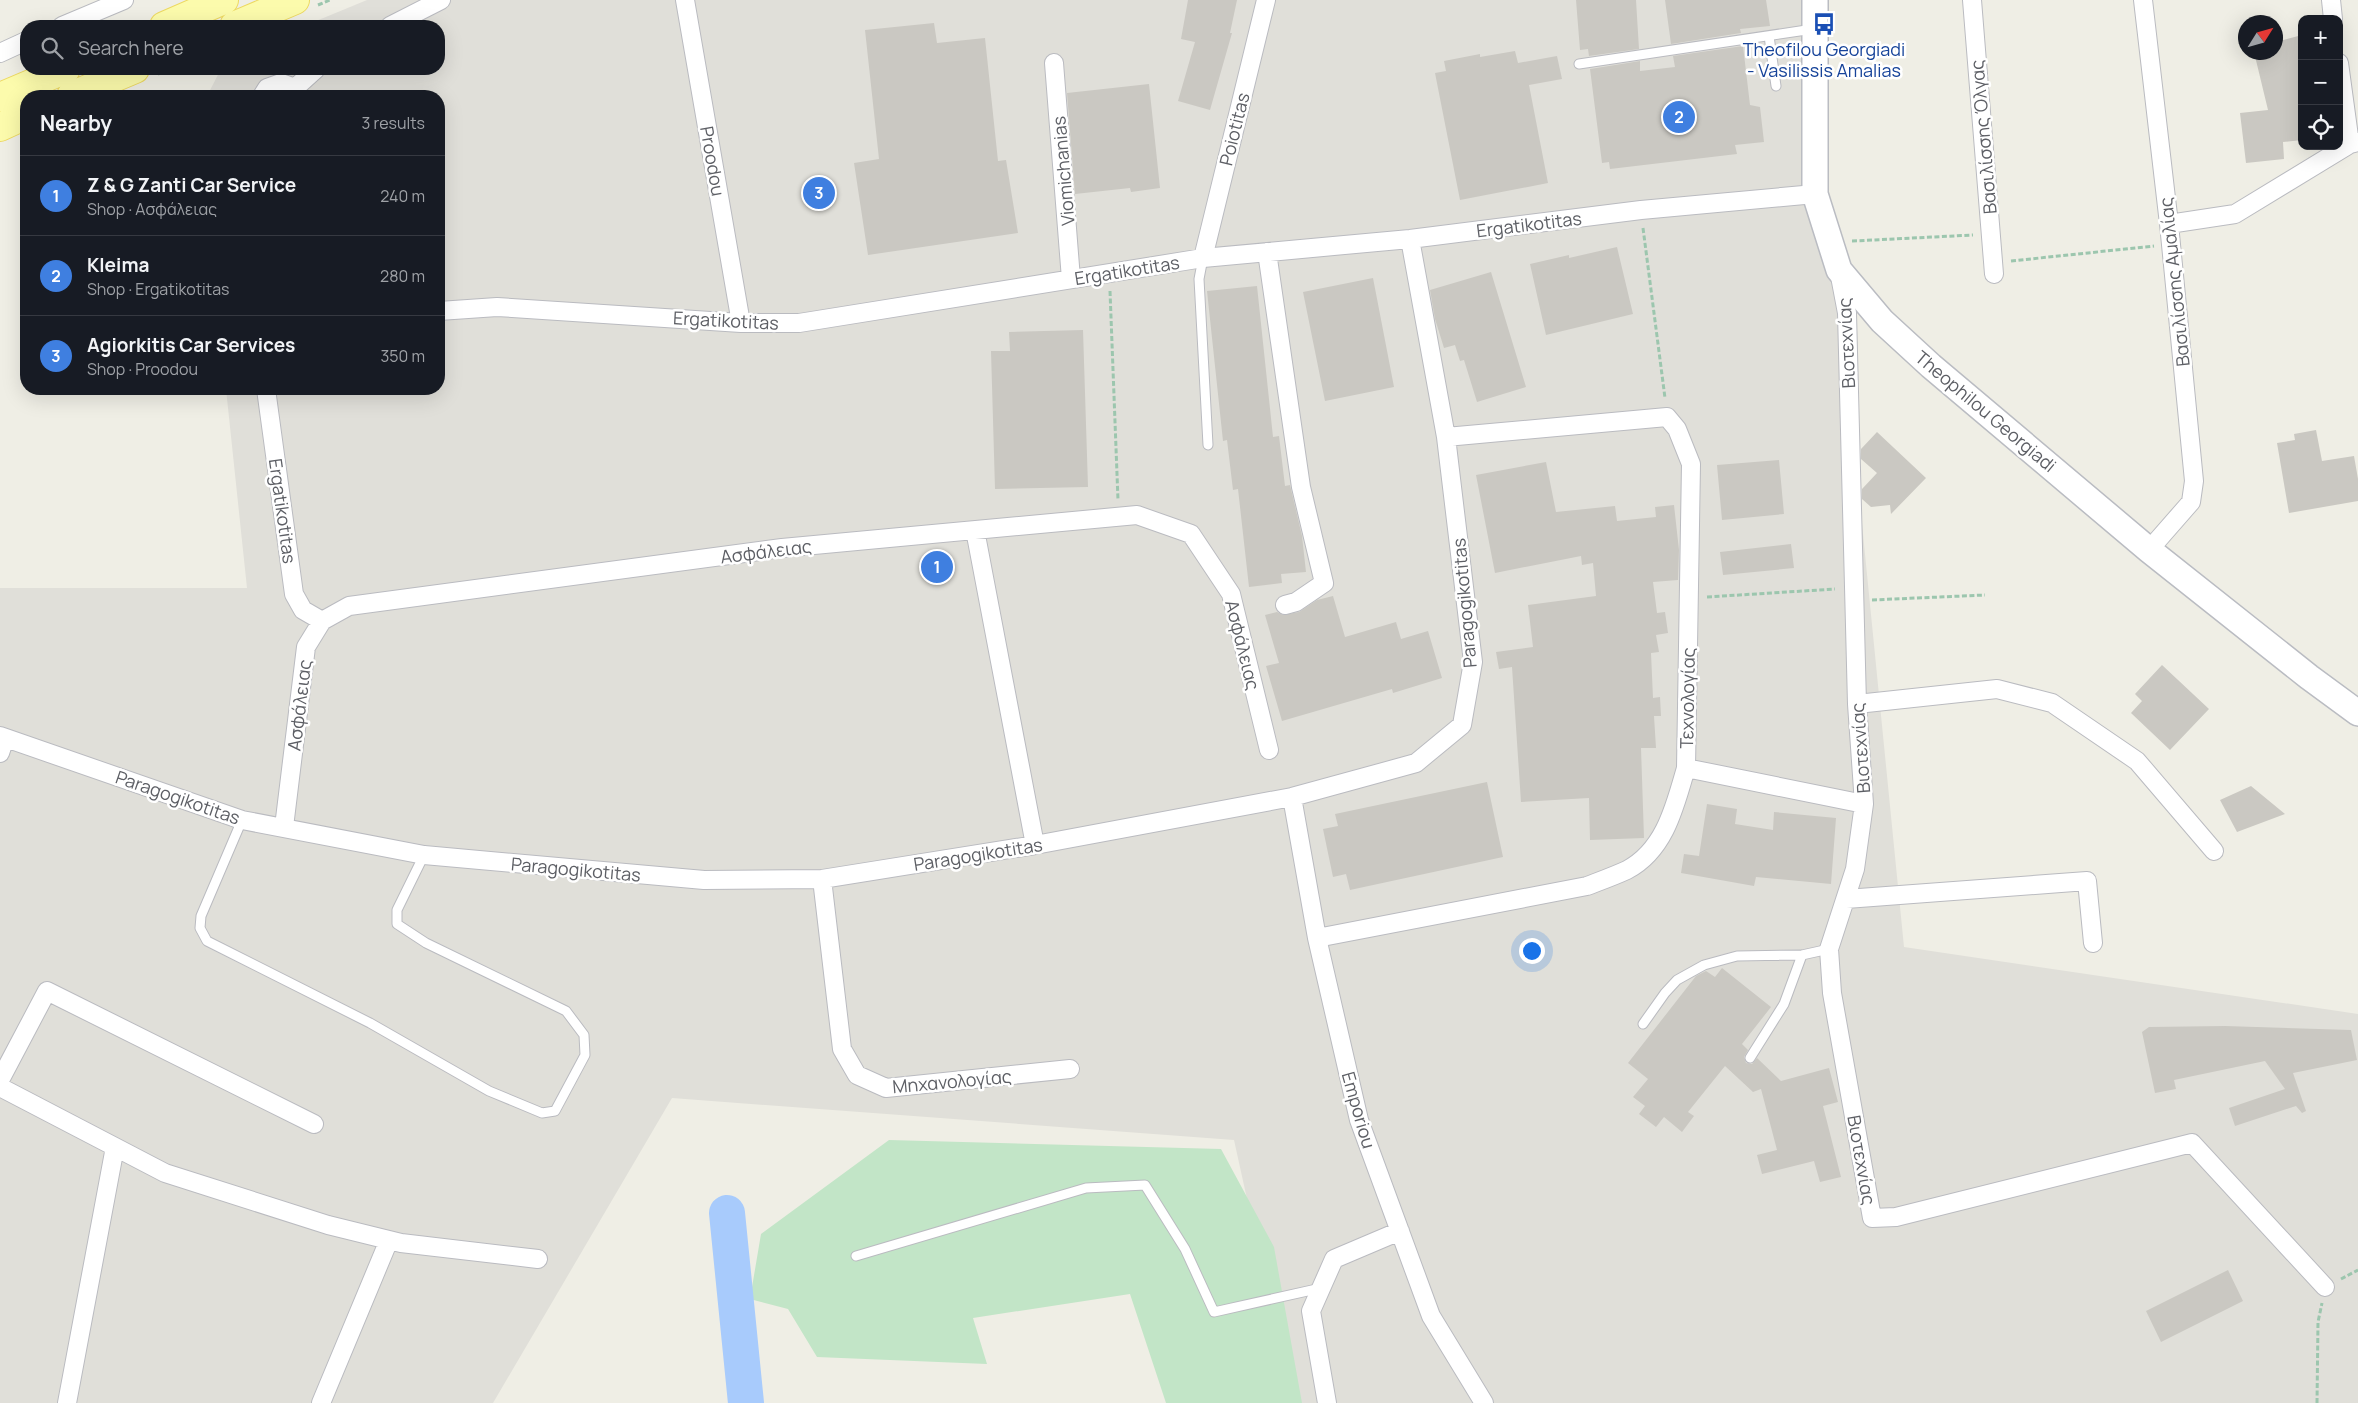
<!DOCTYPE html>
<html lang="en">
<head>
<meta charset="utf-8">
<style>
	:root { --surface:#171b24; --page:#242831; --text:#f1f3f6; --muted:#9ea1a6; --line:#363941; --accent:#e35d36 }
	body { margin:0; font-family:Manrope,sans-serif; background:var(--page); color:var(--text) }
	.controls { position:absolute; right:15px; top:15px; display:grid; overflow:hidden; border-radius:10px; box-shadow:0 5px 20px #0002 }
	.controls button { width:45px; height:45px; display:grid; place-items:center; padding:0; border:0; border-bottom:1px solid var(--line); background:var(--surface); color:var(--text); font:25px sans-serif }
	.compass { position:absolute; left:2238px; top:15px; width:45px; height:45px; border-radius:50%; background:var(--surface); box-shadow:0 5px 20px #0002; rotate:53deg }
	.you { position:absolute; left:1531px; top:950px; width:18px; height:18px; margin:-12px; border:4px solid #fff; border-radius:50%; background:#1a73e8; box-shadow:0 0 0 8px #1a73e833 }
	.badge { display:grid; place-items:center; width:32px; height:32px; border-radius:50%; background:var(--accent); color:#fff; font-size:16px; font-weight:700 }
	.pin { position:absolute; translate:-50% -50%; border:2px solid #fff; box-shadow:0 1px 5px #0006 }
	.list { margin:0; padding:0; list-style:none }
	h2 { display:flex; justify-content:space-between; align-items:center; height:65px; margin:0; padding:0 20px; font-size:21px }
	h2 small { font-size:16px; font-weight:400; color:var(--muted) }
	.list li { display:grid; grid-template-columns:32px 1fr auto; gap:15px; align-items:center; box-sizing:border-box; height:80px; padding:0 20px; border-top:1px solid var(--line) }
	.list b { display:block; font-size:19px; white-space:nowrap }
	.list p { margin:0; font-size:16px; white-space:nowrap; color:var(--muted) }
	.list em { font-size:16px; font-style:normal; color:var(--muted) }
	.icon { flex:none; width:28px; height:28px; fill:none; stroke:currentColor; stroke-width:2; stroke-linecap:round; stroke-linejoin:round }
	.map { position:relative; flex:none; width:2358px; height:1403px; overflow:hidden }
	.search { position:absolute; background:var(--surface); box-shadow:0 5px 20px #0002; left:20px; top:20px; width:425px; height:55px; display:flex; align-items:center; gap:12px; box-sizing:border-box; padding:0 18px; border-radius:20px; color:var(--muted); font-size:19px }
	.panel { position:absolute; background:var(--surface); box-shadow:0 5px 20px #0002; left:20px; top:90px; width:425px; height:305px; border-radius:20px }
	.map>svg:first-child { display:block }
</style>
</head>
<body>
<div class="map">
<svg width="2358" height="1403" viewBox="0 0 2358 1403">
	<rect width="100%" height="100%" fill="#efeee5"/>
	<path fill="#e0dfd9" d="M367,0H1810L1904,947L2358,1014V1403H1292L1234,1140L672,1098L493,1403H0V588H247L226,389H439V96H207L221,69H439V26H304Z"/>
	<path fill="#c2e5c7" d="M889,1140L1221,1149L1274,1247L1302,1403H1166L1130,1294L973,1318L987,1364L817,1357L788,1309L750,1299L761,1234Z"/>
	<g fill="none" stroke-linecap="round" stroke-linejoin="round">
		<path stroke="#a8cbfc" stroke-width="36" d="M727,1213L746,1403"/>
	</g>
	<path fill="#cac8c2" d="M1188,0H1237L1230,33H1232L1210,110L1178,101L1195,42L1181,39Z
		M1576,0H1636L1639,49L1589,56L1588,49L1580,50Z
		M1665,0H1766L1770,26L1740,29L1741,33L1671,44Z
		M934,23L937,43L985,38L998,161L1006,160L1018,233L868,255L854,163L879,159L865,30Z
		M2302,35V140L2283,142L2284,159L2246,163L2240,113L2268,110L2254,52H2276V42Z
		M1743,46L1750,105L1760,107L1764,142L1735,145L1737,154L1610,169L1609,162L1602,163L1590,69L1640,61V71L1675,67L1673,56Z
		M1515,51L1518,63L1557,56L1562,79L1529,85L1548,183L1460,200L1435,73L1446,71L1444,61L1480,54V57Z
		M1149,84L1160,188L1131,192L1130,188L1075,194L1067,93Z
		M1617,247L1633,314L1546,335L1530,264L1569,255V258Z
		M1491,272L1526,387L1477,402L1464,360L1460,361L1455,345L1444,348L1435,319L1430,290Z
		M1373,278L1394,387L1325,401L1303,292Z
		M1257,286L1273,437L1279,436L1285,486L1290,485L1302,536L1306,572L1281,574L1282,583L1249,587L1238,489L1233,490L1227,440L1223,441L1207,291Z
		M1083,330L1088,487L995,489L991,351H1010L1009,332Z
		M2316,430L2322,461L2354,456L2358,479V501L2289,513L2277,443L2295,440L2294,434Z
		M1877,432L1926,478L1891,514L1890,505L1871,507L1862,499V489L1877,473L1861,459V449Z
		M1779,460L1784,514L1722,520L1717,465Z
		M1546,462L1556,512L1615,506L1617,521L1656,517L1655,507L1674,505L1679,550L1678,580L1653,582L1657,613L1665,612L1668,633L1656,635L1659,652L1651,653L1653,698L1660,697L1661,716H1654L1656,748H1641L1644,838L1590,840L1589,798L1521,802L1512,667L1499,669L1496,652L1533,647L1528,605L1596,596L1593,563L1582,565L1581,556L1495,573L1476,475Z
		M1791,544L1794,568L1723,575L1720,552Z
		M1333,596L1345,637L1396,622L1401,639L1428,631L1442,678L1393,693L1392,689L1282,721L1266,666L1279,663L1265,615L1277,612L1283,615L1299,612L1317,600Z
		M2162,665L2209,709L2170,750L2131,713L2142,701L2135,694Z
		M1487,782L1503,857L1350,890L1346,874L1333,877L1323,829L1338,826L1335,814Z
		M2251,786L2285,814L2237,832L2220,800Z
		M1707,804L1737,809L1735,824L1773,830L1774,812L1836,818L1831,884L1756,877L1754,886L1681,873L1684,854L1699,856Z
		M1722,968L1771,1007L1742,1044L1748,1050L1744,1057L1746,1063L1752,1064L1757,1058L1781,1081L1829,1068L1838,1102L1823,1106L1841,1177L1820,1182L1814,1161L1762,1174L1757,1155L1777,1150L1761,1089L1753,1092L1725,1066L1688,1112L1694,1116L1682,1132L1664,1117L1656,1127L1639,1114L1645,1106L1633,1097L1648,1079L1628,1063L1696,976L1706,971L1715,977Z
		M2225,1026L2351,1030L2357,1060L2293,1073L2306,1111L2302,1113L2296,1106L2235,1126L2229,1108L2285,1089L2265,1061L2174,1080L2176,1089L2155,1093L2142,1032L2149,1027Z
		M2228,1270L2243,1301L2161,1342L2146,1311Z"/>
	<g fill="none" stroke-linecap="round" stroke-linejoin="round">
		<defs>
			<path id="lane" d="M1769,36L1776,86
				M1579,64L1813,29
				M1203,258L1199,279L1208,445
				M242,820L201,916L200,928L207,941L370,1023L489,1091L542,1113L555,1111L585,1055L584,1035L566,1011L426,943L397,924V910L424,855
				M1643,1024L1665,993L1677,980L1704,965L1737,956L1802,955L1829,949
				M1750,1058L1784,1004L1802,955
				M856,1256L1086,1188L1145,1185L1185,1249L1214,1312L1321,1288"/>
			<path id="street" d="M685,0L741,323
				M1972,0L1994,274
				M2143,0L2169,224L2194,481L2191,502L2149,550
				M2331,0L2333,19
				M62,26L124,0
				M390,26L441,0
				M0,53L26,41
				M1054,63L1071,279
				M2339,63L2350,144
				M295,88L316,69
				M262,96L267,88L281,83L295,88L300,96
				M2169,224L2235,214L2350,144L2358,142
				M1267,252L1301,487L1324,583L1296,602L1285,605
				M1203,258L1266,0
				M1839,271L1847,313L1857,704L1864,804L1855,869L1829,949L1832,993L1872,1218L1896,1217L2192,1143L2325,1287
				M439,311L497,307L741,323H799L1203,258L1410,239L1641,210L1815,194
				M266,389L294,594L303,610L322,621
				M975,530L1035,845
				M1857,704L1997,689L2052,703L2137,761L2214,851
				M0,736L242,820L424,855L704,880L822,879L1035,845L1292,797L1416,763L1462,725L1473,662L1446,437L1410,239
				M0,753L5,738
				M1686,768L1864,804
				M1292,797L1317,938L1359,1120L1431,1316L1484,1403
				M284,827L306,647L322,621L349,606L782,548L1137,515L1191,534L1231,594L1269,750
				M822,879L842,1049L857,1075L886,1088L1070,1069
				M1846,899L2087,881L2093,943
				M1317,938L1587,886C1600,881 1614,876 1627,870C1665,850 1675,806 1686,768L1691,464L1677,429L1667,417L1446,437
				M0,1080L47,991L314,1124
				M0,1087L165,1173L328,1225L401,1243L538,1259
				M67,1403L115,1147
				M321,1403L389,1240
				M1327,1403L1311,1311L1334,1259L1400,1231"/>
			<path id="secondary" d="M1815,0V194L1839,270L1882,321L1931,366L2149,550L2309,677L2358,713"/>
			<path id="primary" d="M164,26L224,0
				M234,26L295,0
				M71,96L135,69
				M0,97L66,69
				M0,127L26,115"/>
		</defs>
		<use href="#lane" stroke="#babbc0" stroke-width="11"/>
		<use href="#street" stroke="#babbc0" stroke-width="20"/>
		<use href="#secondary" stroke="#babcc2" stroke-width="28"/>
		<use href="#primary" stroke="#edd960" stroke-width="30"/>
		<path stroke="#9cc6ae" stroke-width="3" stroke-dasharray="5 2.5" stroke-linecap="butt" d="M318,5L330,0
			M158,74L171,69
			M1643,228L1665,398
			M1852,241L1973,235
			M2011,261L2154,246
			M1110,291L1118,500
			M1707,597L1835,589
			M1872,600L1985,595
			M2341,1279L2358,1270
			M2317,1403L2318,1322L2322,1303"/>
		<use href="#lane" stroke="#fff" stroke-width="9"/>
		<use href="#street" stroke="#fff" stroke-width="18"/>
		<use href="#secondary" stroke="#fff" stroke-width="25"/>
		<use href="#primary" stroke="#fcfbac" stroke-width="28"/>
	</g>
	<defs>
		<symbol id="bus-bare" viewBox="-9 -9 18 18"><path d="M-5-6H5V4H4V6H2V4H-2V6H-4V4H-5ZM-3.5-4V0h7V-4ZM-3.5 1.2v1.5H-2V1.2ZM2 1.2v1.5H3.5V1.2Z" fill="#1a4fb4" stroke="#fff" stroke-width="2.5" paint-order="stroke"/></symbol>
	</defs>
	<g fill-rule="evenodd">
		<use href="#bus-bare" x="1808" y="8" width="32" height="32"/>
	</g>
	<g text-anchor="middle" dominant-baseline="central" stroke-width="5" stroke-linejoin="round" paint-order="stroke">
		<g font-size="18" fill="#164399" stroke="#fff">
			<text x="1824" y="49">Theofilou Georgiadi<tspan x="1824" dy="21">- Vasilissis Amalias</tspan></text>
		</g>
		<g font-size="18" fill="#5d5f65" stroke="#fff">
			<text transform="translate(1234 129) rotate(-76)">Poiotitas</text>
			<text transform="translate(1983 137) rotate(-95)">Βασιλίσσης Όλγας</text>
			<text transform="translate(713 161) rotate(80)">Proodou</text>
			<text transform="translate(1063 171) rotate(-95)">Viomichanias</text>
			<text transform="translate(1529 224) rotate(-7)">Ergatikotitas</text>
			<text transform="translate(1127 270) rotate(-9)">Ergatikotitas</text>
			<text transform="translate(2174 282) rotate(-96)">Βασιλίσσης Αμαλίας</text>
			<text transform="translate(726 320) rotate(3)">Ergatikotitas</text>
			<text transform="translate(1846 343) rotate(-93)">Βιοτεχνίας</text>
			<text transform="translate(1986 411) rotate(40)">Theophilou Georgiadi</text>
			<text transform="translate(283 511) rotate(82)">Ergatikotitas</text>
			<text transform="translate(766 551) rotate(-7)">Ασφάλειας</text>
			<text transform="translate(1464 603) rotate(-95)">Paragogikotitas</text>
			<text transform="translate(1243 645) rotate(76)">Ασφάλειας</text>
			<text transform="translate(1687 698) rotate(-89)">Τεχνολογίας</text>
			<text transform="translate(299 705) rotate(-83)">Ασφάλειας</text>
			<text transform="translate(1860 748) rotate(-94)">Βιοτεχνίας</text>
			<text transform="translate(178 797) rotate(19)">Paragogikotitas</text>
			<text transform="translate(978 854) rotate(-9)">Paragogikotitas</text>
			<text transform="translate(576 869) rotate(5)">Paragogikotitas</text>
			<text transform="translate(952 1081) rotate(-5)">Μηχανολογίας</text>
			<text transform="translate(1359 1110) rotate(74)">Emporiou</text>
			<text transform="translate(1862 1160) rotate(80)">Βιοτεχνίας</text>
		</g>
	</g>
</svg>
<div class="controls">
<button>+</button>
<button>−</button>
<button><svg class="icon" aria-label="locate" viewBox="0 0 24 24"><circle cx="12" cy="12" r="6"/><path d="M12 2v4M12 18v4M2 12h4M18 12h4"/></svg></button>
</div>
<svg class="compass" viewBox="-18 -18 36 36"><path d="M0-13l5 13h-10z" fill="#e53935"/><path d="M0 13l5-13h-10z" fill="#9ea1a6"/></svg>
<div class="you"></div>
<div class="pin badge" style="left:937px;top:567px;background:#3f7fe0">1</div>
<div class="pin badge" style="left:1679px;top:117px;background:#3f7fe0">2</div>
<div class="pin badge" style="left:819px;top:193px;background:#3f7fe0">3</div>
<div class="search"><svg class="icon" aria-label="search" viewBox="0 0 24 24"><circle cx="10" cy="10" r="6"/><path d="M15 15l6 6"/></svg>Search here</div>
<section class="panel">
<h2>Nearby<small>3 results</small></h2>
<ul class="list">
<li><span class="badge" style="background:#3f7fe0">1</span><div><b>Z &amp; G Zanti Car Service</b><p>Shop · Ασφάλειας</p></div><em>240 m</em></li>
<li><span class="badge" style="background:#3f7fe0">2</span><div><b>Kleima</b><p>Shop · Ergatikotitas</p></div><em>280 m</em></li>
<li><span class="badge" style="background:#3f7fe0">3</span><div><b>Agiorkitis Car Services</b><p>Shop · Proodou</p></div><em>350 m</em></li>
</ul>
</section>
</div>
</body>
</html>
